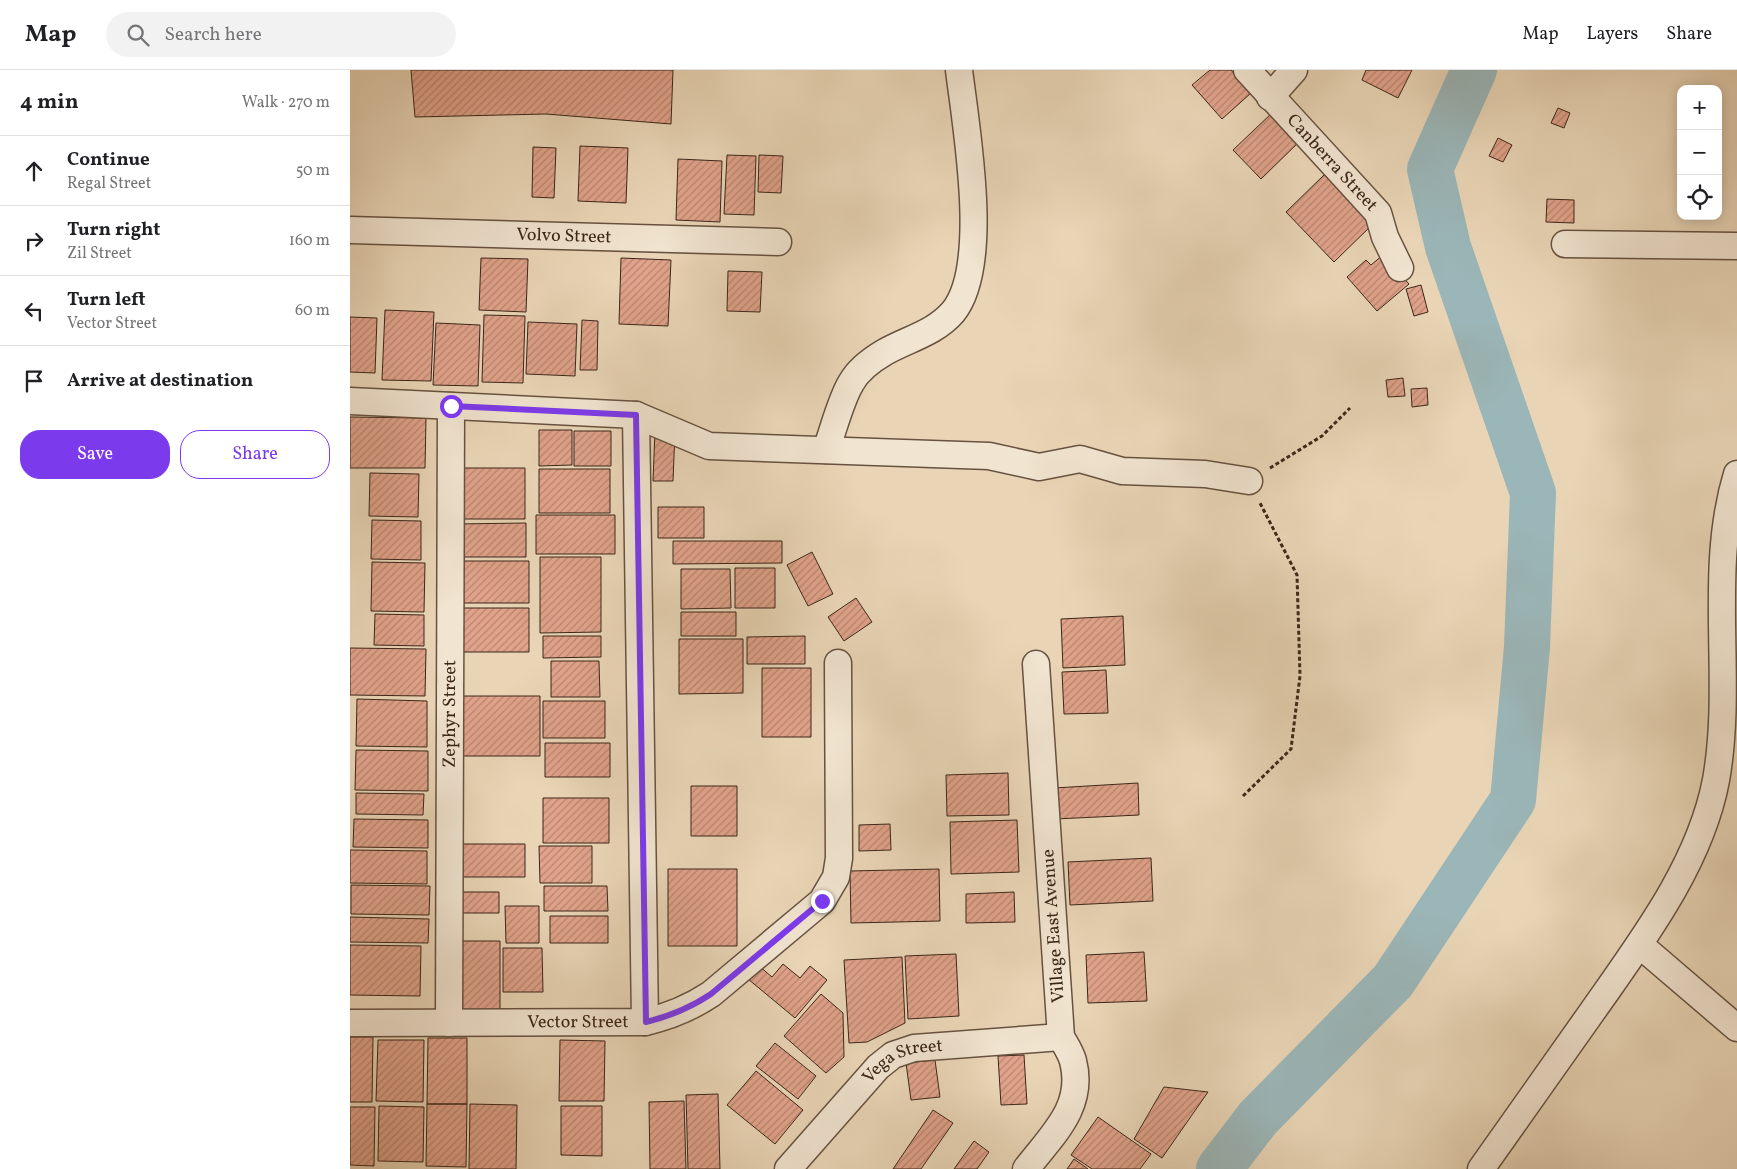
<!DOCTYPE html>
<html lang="en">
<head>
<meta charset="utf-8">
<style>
	:root { --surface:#fff; --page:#f2f2f2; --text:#202124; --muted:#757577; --line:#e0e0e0; --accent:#7c3aed }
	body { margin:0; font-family:Vollkorn,serif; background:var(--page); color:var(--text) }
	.controls { position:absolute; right:15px; top:15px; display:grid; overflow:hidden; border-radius:10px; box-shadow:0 2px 12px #0003 }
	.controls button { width:45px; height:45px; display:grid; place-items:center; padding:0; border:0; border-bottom:1px solid var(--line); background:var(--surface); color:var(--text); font:25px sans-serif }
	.stop { position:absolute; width:15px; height:15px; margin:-11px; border:4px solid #7c3aed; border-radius:50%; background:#fff }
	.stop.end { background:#7c3aed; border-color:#fff; box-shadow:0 1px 5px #0008 }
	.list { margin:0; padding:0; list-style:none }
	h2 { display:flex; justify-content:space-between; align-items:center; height:65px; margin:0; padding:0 20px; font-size:21px }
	h2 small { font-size:16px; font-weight:400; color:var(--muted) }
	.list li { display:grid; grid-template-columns:32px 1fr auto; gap:15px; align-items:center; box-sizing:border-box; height:70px; padding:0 20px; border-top:1px solid var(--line) }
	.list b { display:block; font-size:19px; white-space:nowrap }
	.list p { margin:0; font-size:16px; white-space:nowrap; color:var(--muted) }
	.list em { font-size:16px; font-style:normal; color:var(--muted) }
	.actions { display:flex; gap:10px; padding:15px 20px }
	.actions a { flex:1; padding:11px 0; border:1px solid var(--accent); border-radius:20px; text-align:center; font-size:18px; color:var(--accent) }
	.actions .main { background:var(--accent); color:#fff }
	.icon { flex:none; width:28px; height:28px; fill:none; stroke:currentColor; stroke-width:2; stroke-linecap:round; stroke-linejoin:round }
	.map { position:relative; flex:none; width:1387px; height:1099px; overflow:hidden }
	header { display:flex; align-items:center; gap:30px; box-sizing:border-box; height:70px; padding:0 25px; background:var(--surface); border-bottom:1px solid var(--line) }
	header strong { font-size:24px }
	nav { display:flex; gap:28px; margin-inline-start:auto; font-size:18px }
	.search { width:350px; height:45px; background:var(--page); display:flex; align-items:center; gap:12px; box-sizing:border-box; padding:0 18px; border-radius:28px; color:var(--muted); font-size:19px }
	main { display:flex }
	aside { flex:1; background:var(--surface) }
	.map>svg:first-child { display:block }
</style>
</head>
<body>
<header>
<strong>Map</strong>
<div class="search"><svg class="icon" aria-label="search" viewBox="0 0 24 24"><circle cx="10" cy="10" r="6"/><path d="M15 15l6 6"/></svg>Search here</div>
<nav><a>Map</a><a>Layers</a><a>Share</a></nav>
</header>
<main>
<aside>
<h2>4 min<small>Walk · 270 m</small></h2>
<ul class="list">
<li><svg class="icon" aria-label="ahead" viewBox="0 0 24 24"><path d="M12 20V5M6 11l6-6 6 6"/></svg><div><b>Continue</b><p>Regal Street</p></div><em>50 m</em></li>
<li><svg class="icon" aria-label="right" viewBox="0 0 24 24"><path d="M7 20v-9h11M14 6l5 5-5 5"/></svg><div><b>Turn right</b><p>Zil Street</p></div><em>160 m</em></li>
<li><svg class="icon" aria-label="left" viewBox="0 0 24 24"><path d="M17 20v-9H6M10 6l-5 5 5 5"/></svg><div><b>Turn left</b><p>Vector Street</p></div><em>60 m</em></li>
<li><svg class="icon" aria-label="arrive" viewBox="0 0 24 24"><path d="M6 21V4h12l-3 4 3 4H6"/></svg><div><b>Arrive at destination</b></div></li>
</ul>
<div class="actions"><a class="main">Save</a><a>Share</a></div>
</aside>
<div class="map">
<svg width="1387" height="1099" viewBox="0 0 1387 1099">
	<defs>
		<pattern id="building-hatch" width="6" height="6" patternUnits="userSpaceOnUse" patternTransform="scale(1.25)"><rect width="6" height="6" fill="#e1a38b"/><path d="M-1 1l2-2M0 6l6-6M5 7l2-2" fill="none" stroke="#b88571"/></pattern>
	</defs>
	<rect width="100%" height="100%" fill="#e9d5b6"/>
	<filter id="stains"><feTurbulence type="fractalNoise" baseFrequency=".004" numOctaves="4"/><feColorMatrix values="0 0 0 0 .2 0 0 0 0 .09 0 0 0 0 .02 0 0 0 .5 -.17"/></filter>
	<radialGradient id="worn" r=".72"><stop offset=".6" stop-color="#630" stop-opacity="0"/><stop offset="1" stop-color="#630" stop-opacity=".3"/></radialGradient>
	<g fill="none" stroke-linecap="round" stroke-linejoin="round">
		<path stroke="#9bb6b8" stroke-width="46" d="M869,1099L908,1048L1043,911L1163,730L1177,577L1183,423L1098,177L1080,99L1124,0"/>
	</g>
	<path fill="url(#building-hatch)" stroke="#3c2718" d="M61,0H323L321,54L196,44L65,47Z
		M860,0H881L901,23L872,49L842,15Z
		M1016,0H1062L1048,28L1012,10Z
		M1208,38L1220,43L1214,58L1201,53Z
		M923,42L951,70L911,109L883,80Z
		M1148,68L1162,75L1153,92L1139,86Z
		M230,76L278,78L276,133L228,131Z
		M183,77L206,78L204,128L182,127Z
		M377,85L406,86L404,145L374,144Z
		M409,85L433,86L431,123L408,122Z
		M328,89L372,91L370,152L326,150Z
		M975,104L1023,154L984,192L936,142Z
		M1197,129L1224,130V153L1196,152Z
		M1033,185L1059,214L1027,241L997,207L1016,190L1021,195Z
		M131,188L178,189L176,242L129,240Z
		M271,188L321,190L318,256L269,254Z
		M378,201L412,202L410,242L377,241Z
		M1071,215L1078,242L1064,246L1056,219Z
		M35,240L84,242L81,311L32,310Z
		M134,245L175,246L173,313L132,312Z
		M0,247L27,248L25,303L0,302Z
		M232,250L248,251L247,300H230Z
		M178,252L227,254L225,306L176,304Z
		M86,253L130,255L128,316L83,315Z
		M1053,308L1055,326L1038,327L1036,310Z
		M1077,318L1078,335L1062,337L1061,319Z
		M0,347L76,348L75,398H0Z
		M189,360H222V395L189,396Z
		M224,361H261V396H224Z
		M305,361L325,362L323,411H303Z
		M107,398H175V449H107Z
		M189,399H260V443H189Z
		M20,403L69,404L68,447L19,446Z
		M308,437H354V468H308Z
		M186,445H265V484H186Z
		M22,450L71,451V490L21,489Z
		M176,453V487H107V454Z
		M323,471H432V493L323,494Z
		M462,482L483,524L458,536L437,495Z
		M190,487H251V562L190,563Z
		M109,491H179V533H110Z
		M22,492L75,493L74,542L21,541Z
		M385,498H425V538H385Z
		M331,499H380L381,538L331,539Z
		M506,528L522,552L494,571L478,547Z
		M107,538H179V582H107Z
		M331,542H386V566H331Z
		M25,544L74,545V576L24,575Z
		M773,546L775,595L713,598L711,549Z
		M193,566H251V587L193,588Z
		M455,566V594H397V567Z
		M329,569H393V623L329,624Z
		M0,578L76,579L75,626L0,625Z
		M201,591H249L250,627H201Z
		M412,598H461V667H412Z
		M756,600L758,643L714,644L712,602Z
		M109,626H190V686H109Z
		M7,629L77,631V677L6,676Z
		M193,631H255V668H193Z
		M195,673H260V707H195Z
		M6,680L78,681V721L5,720Z
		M658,703L659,745L597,746L596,705Z
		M788,713L789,745L705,749L704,718Z
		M341,716H387V766H341Z
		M6,723L74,724L73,745L6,744Z
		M193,728H259V773H193Z
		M4,749L78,750V778L3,777Z
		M667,750L669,802L601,804L600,752Z
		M540,754L541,780L509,781V755Z
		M108,774H175V807H108Z
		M189,776H242V813H190Z
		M0,780L77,781V814L0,813Z
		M801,788L803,831L720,835L718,792Z
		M318,799H387V876H318Z
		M589,799L590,851L501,853L500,801Z
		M1,815L80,816L79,845L1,844Z
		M194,816H257L258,841H194Z
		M110,822H149V843H110Z
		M664,822L665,852L616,853V824Z
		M155,836H189V873H156Z
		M200,846H258V873H200Z
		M0,847L79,849L78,873L0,872Z
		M110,871H150V941H110Z
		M0,875L71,876L70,926L0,925Z
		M153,878H192L193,922H153Z
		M794,882L797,931L738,933L736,885Z
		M606,884L609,946L558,949L555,886Z
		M552,887L555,953L517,972L499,973L494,890Z
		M433,894L450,908L460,896L477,910L445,948L398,909L409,896L422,907Z
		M471,924L493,943L494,987L476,1003L434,966Z
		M0,967H23L22,1032H0Z
		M78,968H117V1034H77Z
		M28,970H74L73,1032L26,1031Z
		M210,970L255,971L254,1031H209Z
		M425,973L466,1006L448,1029L406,996Z
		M674,985L677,1034L651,1035L648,986Z
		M585,990L590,1027L561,1030L556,993Z
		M406,1001L453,1040L425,1074L377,1035Z
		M814,1017L858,1022L812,1088L784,1069Z
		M368,1024L370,1099H338L336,1025Z
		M334,1031L336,1099H300L299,1032Z
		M77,1034H117L116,1097L76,1096Z
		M120,1034L167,1035L166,1099H119Z
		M29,1036L74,1037L73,1092L28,1091Z
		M211,1036H252V1086L211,1085Z
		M0,1037H25L24,1096L0,1095Z
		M583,1040L603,1053L571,1099H543Z
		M748,1047L801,1084L790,1099H742L721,1085Z
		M624,1071L639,1082L627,1099H604Z
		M724,1089L738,1099H717Z"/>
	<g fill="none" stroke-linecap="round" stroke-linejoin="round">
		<defs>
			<g id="minor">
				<path id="s1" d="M897,0L1028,143L1035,167L1050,198"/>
				<path d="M920,27L944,0"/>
				<path id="s2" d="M0,160L428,172"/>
				<path d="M1215,174L1387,176"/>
				<path d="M0,331L286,345L359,376L639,386L689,397L730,389L772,401L855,404L899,411"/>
				<path d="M286,345L295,952"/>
				<path d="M476,380C483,361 491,329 501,313C508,300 523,289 535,282C558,269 585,263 603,242C641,196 616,58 609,0"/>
				<path d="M1290,875L1387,958"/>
				<path id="s3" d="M0,953L295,952C321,946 340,938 361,924L472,831L486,807L489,788L488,593"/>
				<path id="s4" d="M99,953L101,336"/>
				<path id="s5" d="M438,1099L528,997L543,985L564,978L711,967"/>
				<path d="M676,1099C702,1065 735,1037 723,991C721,983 715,974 711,967L686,594"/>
				<path d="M1131,1099C1168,1047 1205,994 1242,942C1291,872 1350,795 1366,710C1384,609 1357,503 1387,404"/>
			</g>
		</defs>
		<use href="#minor" stroke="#675240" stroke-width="29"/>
		<path stroke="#3c2718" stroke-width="3" stroke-dasharray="4 2.5" stroke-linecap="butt" d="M920,398L972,366L1000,338
			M893,726L941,679L950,606L947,505L910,433"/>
		<use href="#minor" stroke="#f1e4d0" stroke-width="26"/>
	</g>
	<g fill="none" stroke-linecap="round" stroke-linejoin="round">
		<path stroke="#7c3aed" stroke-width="6" d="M101,336L286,345L296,952C321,946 340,938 361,924L472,831"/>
	</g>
	<g text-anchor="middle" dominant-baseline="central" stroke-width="5" stroke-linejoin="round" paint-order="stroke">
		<g font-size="18" fill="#3c2718" stroke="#f1e4d0">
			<text stroke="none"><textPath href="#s1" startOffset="126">Canberra Street</textPath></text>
			<text stroke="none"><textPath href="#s2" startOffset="214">Volvo Street</textPath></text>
			<text stroke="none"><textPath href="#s4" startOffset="309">Zephyr Street</textPath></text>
			<text transform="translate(704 856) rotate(-94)">Village East Avenue</text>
			<text stroke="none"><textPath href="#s3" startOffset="228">Vector Street</textPath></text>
			<text stroke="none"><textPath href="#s5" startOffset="162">Vega Street</textPath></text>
		</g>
	</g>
	<rect width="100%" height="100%" filter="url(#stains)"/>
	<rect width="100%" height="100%" fill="url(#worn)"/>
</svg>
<div class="controls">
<button>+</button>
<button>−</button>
<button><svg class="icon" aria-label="locate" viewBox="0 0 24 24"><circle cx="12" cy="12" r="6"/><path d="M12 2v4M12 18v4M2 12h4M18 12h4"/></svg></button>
</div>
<div class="stop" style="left:101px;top:336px"></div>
<div class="stop end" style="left:472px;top:831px"></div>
</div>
</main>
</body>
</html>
